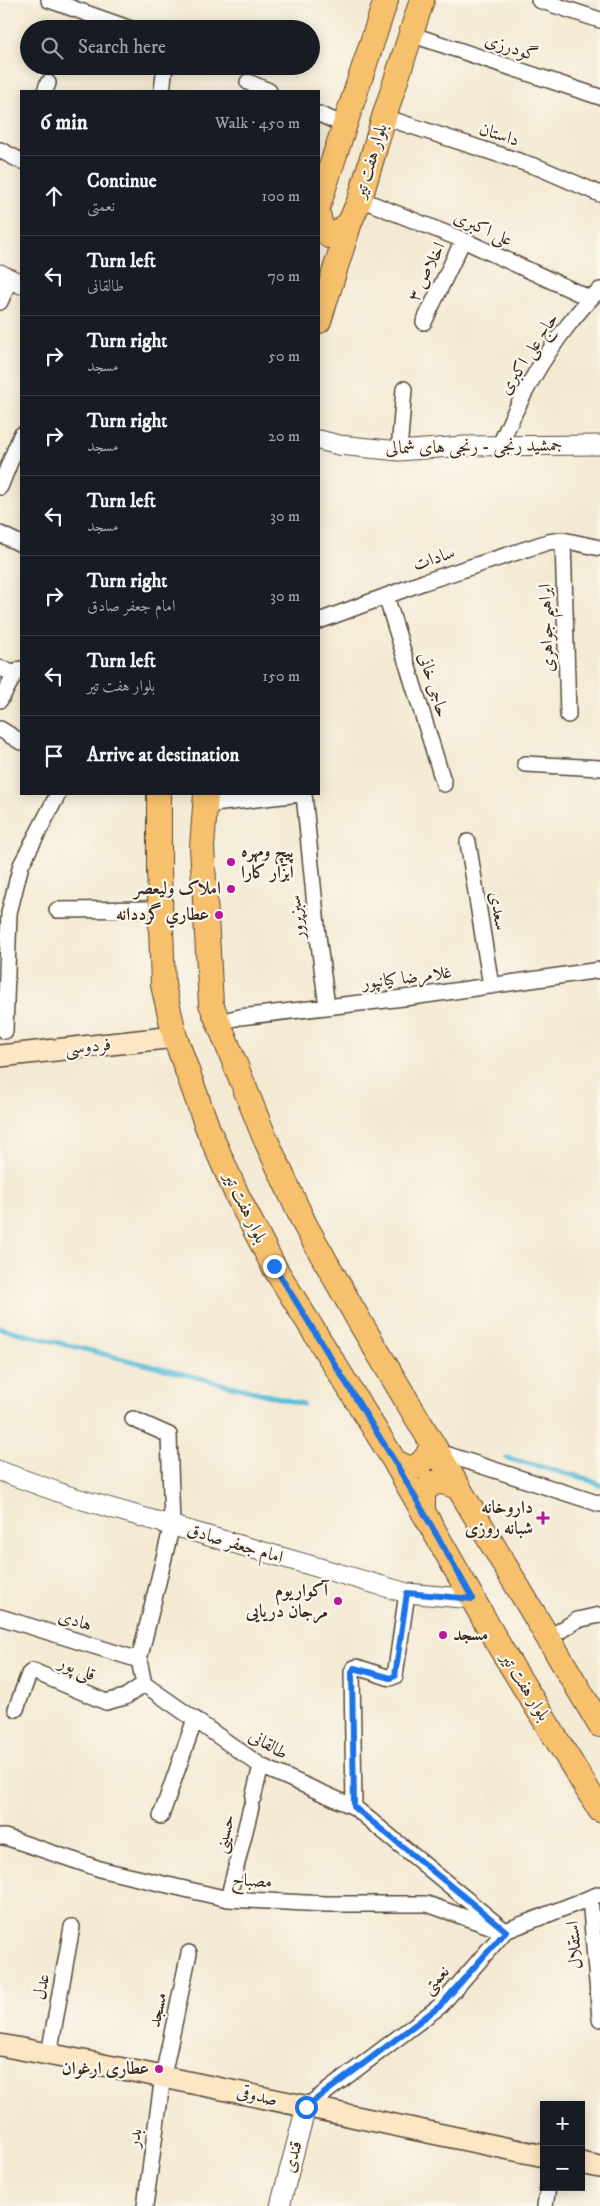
<!DOCTYPE html>
<html lang="en">
<head>
<meta charset="utf-8">
<style>
	:root { --surface:#171b24; --page:#242831; --text:#f1f3f6; --muted:#9ea1a6; --line:#363941 }
	body { margin:0; font-family:"IM FELL DW Pica",Amiri,serif; background:var(--page); color:var(--text) }
	.controls { position:absolute; right:15px; bottom:15px; display:grid; overflow:hidden; border-radius:0px; box-shadow:0 2px 12px #0003 }
	.controls button { width:45px; height:45px; display:grid; place-items:center; padding:0; border:0; border-bottom:1px solid var(--line); background:var(--surface); color:var(--text); font:25px sans-serif }
	.stop { position:absolute; width:15px; height:15px; margin:-11px; border:4px solid #1a73e8; border-radius:50%; background:#fff }
	.stop.end { background:#1a73e8; border-color:#fff; box-shadow:0 1px 5px #0008 }
	.list { margin:0; padding:0; list-style:none }
	h2 { display:flex; justify-content:space-between; align-items:center; height:65px; margin:0; padding:0 20px; font-size:21px }
	h2 small { font-size:16px; font-weight:400; color:var(--muted) }
	.list li { display:grid; grid-template-columns:32px 1fr auto; gap:15px; align-items:center; box-sizing:border-box; height:80px; padding:0 20px; border-top:1px solid var(--line) }
	.list b { display:block; font-size:19px; white-space:nowrap }
	.list p { margin:0; font-size:16px; white-space:nowrap; color:var(--muted) }
	.list em { font-size:16px; font-style:normal; color:var(--muted) }
	.icon { flex:none; width:28px; height:28px; fill:none; stroke:currentColor; stroke-width:2; stroke-linecap:round; stroke-linejoin:round }
	.map { position:relative; flex:none; width:600px; height:2206px; overflow:hidden }
	.search { position:absolute; background:var(--surface); box-shadow:0 2px 12px #0003; left:20px; top:20px; width:300px; height:55px; display:flex; align-items:center; gap:12px; box-sizing:border-box; padding:0 18px; border-radius:28px; color:var(--muted); font-size:19px }
	.panel { position:absolute; background:var(--surface); box-shadow:0 2px 12px #0003; left:20px; top:90px; width:300px; height:705px; border-radius:0px }
	.map>svg:first-child { display:block }
</style>
</head>
<body>
<div class="map">
<svg width="600" height="2206" viewBox="0 0 600 2206">
	<rect width="100%" height="100%" fill="#fbf7ec"/>
	<filter id="ink" filterUnits="userSpaceOnUse"><feTurbulence type="fractalNoise" baseFrequency=".02" numOctaves="2"/><feDisplacementMap in="SourceGraphic" scale="10" xChannelSelector="R" yChannelSelector="G"/><feConvolveMatrix kernelMatrix="1 2 1 2 8 2 1 2 1" color-interpolation-filters="sRGB"/></filter>
	<filter id="wash" filterUnits="userSpaceOnUse"><feTurbulence type="fractalNoise" baseFrequency=".0096" numOctaves="4" result="noise"/><feDisplacementMap in="SourceGraphic" scale="20" xChannelSelector="R" yChannelSelector="G"/><feGaussianBlur stdDeviation="1.12" result="paint"/><feColorMatrix in="noise" values="0 0 0 0 0 0 0 0 0 0 0 0 0 0 0 0 0 1.4 0 .05"/><feComposite in="paint" operator="in"/></filter>
	<g filter="url(#wash)">
		<rect width="100%" height="100%" fill="#f4ead4"/>
		<g fill="none" stroke-linecap="round" stroke-linejoin="round">
			<path stroke="#5bbdda" stroke-width="5" d="M0,1328L303,1404
				M507,1458L584,1478L600,1485"/>
		</g>
	</g>
	<g filter="url(#ink)">
		<g fill="none" stroke-linecap="round" stroke-linejoin="round">
			<defs>
				<path id="minor" d="M49,0L131,29
					M539,0L600,20
					M410,34L600,97
					M248,82L269,91
					M45,91L48,83
					M162,91L165,66
					M319,114L344,125
					M384,117L540,168L600,194
					M0,150L21,161
					M360,199L463,240L589,298
					M0,302L10,279
					M424,322L463,240
					M500,445C518,402 539,362 569,324C579,312 587,300 600,290
					M399,451L404,389
					M0,487L21,435
					M0,534L21,544
					M563,540L568,715
					M386,596L444,784
					M319,621L424,582L548,542L563,540L600,548
					M0,668L15,674
					M0,700L15,674L21,669
					M0,729L21,742
					M525,764L600,768
					M304,794L318,936L327,1007
					M205,805L300,794
					M468,842L491,986
					M57,910L160,909
					M219,1022L240,1017L412,997L600,970
					M5,1031L9,913L21,865L58,794
					M133,1419L169,1435L172,1525L139,1660L144,1684L261,1766L354,1807L505,1931
					M439,1452L600,1504
					M0,1617L139,1660
					M549,1638L577,1620L600,1615
					M16,1709L29,1674L33,1671L106,1702L125,1697L144,1684
					M253,1798L261,1766
					M354,1807L352,1672L354,1668L357,1667L390,1678L395,1676L407,1593
					M161,1816L195,1719
					M0,1837H5L103,1870L228,1899L325,1904H427L495,1928
					M590,1898L600,2019
					M228,1899L251,1807
					M49,2054L72,1927
					M306,2107L440,2006L505,1931L600,1894
					M145,2206L163,2076L189,1953
					M545,2206L548,2187"/>
				<path id="tertiary" d="M0,274L21,284
					M319,440L339,445L399,451L464,446L600,445
					M0,1471L69,1496L407,1593L473,1599
					M280,2206L306,2107"/>
				<path id="secondary" d="M0,1056L175,1037
					M0,2045C182,2079 363,2119 544,2156
					M581,2163L600,2167"/>
				<path id="primary" d="M319,203L386,0
					M319,217L321,226L329,236L337,234L350,222
					M319,321L350,222L360,199L384,117L422,0
					M159,794V871L163,985L175,1037L208,1129L237,1195L274,1267L395,1462L501,1649L600,1810
					M206,794L202,847L211,1004L264,1136L305,1225L361,1324L600,1725
					M395,1462L411,1469C424,1463 428,1457 432,1443
					M423,1509V1493L432,1483L444,1482L459,1488"/>
			</defs>
			<use href="#minor" stroke="#574739" stroke-width="18"/>
			<use href="#tertiary" stroke="#574739" stroke-width="21"/>
			<use href="#secondary" stroke="#574739" stroke-width="24"/>
			<use href="#primary" stroke="#574739" stroke-width="26"/>
			<use href="#minor" stroke="#fff" stroke-width="15"/>
			<use href="#tertiary" stroke="#fff" stroke-width="19"/>
			<use href="#secondary" stroke="#fce6c4" stroke-width="21"/>
			<use href="#primary" stroke="#f7c06c" stroke-width="24"/>
		</g>
	</g>
	<g fill="none" stroke-linecap="round" stroke-linejoin="round" filter="url(#ink)">
		<path stroke="#1a73e8" stroke-width="6" d="M274,1266L395,1462L473,1599L407,1593L395,1676L390,1678L354,1668L352,1672L354,1807L506,1931L440,2006L306,2107"/>
	</g>
	<g fill="#b5179e" stroke="#fbf7ec" stroke-width="2">
		<circle cx="231" cy="862" r="5"/>
		<circle cx="231" cy="889" r="5"/>
		<circle cx="219" cy="915" r="5"/>
		<path d="M540.5 1510.5h5v5h5v5h-5v5h-5v-5h-5v-5h5z"/>
		<circle cx="338" cy="1601" r="5"/>
		<circle cx="443" cy="1635" r="5"/>
		<circle cx="159" cy="2069" r="5"/>
	</g>
	<g text-anchor="middle" dominant-baseline="central" stroke-width="4.5" stroke-linejoin="round" paint-order="stroke">
		<g font-size="18" fill="#3b2a1e" stroke="#fbf7ec">
			<text transform="translate(511 48) rotate(18)">گودرزی</text>
			<text transform="translate(499 135) rotate(18)">داستان</text>
			<text transform="translate(371 161) rotate(-73)">بلوار هفت تیر</text>
			<text transform="translate(483 229) rotate(24)">علی اکبری</text>
			<text transform="translate(427 272) rotate(-64)">اخلاص ۳</text>
			<text transform="translate(529 354) rotate(-57)">حاج علی اکبری</text>
			<text transform="translate(474 447) rotate(-1)">جمشید رنجی - رنجی های شمالی</text>
			<text transform="translate(434 559) rotate(-19)">سادات</text>
			<text transform="translate(547 628) rotate(-92)">ابراهیم جواهری</text>
			<text transform="translate(433 685) rotate(73)">حاجی خانی</text>
			<text transform="translate(498 911) rotate(81)">سعدی</text>
			<text transform="translate(297 917) rotate(-96)">سبزپرور</text>
			<text transform="translate(407 978) rotate(-7)">غلامرضا کیانپور</text>
			<text transform="translate(88 1047) rotate(-6)">فردوسی</text>
			<text transform="translate(245 1208) rotate(64)">بلوار هفت تیر</text>
			<text transform="translate(235 1544) rotate(17)">امام جعفر صادق</text>
			<text transform="translate(75 1621) rotate(17)">هادی</text>
			<text transform="translate(77 1669) rotate(23)">قلی پور</text>
			<text transform="translate(525 1687) rotate(58)">بلوار هفت تیر</text>
			<text transform="translate(268 1745) rotate(30)">طالقانی</text>
			<text transform="translate(225 1834) rotate(-76)">حسینی</text>
			<text transform="translate(252 1881) rotate(4)">مصباح</text>
			<text transform="translate(575 1945) rotate(-95)">استقلال</text>
			<text transform="translate(436 1980) rotate(-47)">نعمتی</text>
			<text transform="translate(42 1987) rotate(-80)">عدل</text>
			<text transform="translate(158 2010) rotate(-78)">مسجد</text>
			<text transform="translate(257 2096) rotate(13)">صدوقی</text>
			<text transform="translate(135 2138) rotate(-81)">بدر</text>
			<text transform="translate(293 2157) rotate(-75)">قندی</text>
		</g>
		<g font-size="18" font-weight="bold" fill="#3b2a1e" stroke="#fbf7ec" text-anchor="end">
			<text x="241" y="852" text-anchor="start">پیچ ومهره<tspan x="241" dy="21">ابزار کارا</tspan></text>
			<text x="221" y="889">املاک ولیعصر</text>
			<text x="209" y="915">عطاري گرددانه</text>
			<text x="533" y="1508">داروخانه<tspan x="533" dy="21">شبانه روزی</tspan></text>
			<text x="328" y="1591">آکواریوم<tspan x="328" dy="21">مرجان دریایی</tspan></text>
			<text x="453" y="1635" text-anchor="start">مسجد</text>
			<text x="149" y="2069">عطاری ارغوان</text>
		</g>
	</g>
</svg>
<div class="controls">
<button>+</button>
<button>−</button>
</div>
<div class="stop" style="left:306px;top:2107px"></div>
<div class="stop end" style="left:274px;top:1266px"></div>
<div class="search"><svg class="icon" aria-label="search" viewBox="0 0 24 24"><circle cx="10" cy="10" r="6"/><path d="M15 15l6 6"/></svg>Search here</div>
<section class="panel">
<h2>6 min<small>Walk · 450 m</small></h2>
<ul class="list">
<li><svg class="icon" aria-label="ahead" viewBox="0 0 24 24"><path d="M12 20V5M6 11l6-6 6 6"/></svg><div><b>Continue</b><p>نعمتی</p></div><em>100 m</em></li>
<li><svg class="icon" aria-label="left" viewBox="0 0 24 24"><path d="M17 20v-9H6M10 6l-5 5 5 5"/></svg><div><b>Turn left</b><p>طالقانی</p></div><em>70 m</em></li>
<li><svg class="icon" aria-label="right" viewBox="0 0 24 24"><path d="M7 20v-9h11M14 6l5 5-5 5"/></svg><div><b>Turn right</b><p>مسجد</p></div><em>50 m</em></li>
<li><svg class="icon" aria-label="right" viewBox="0 0 24 24"><path d="M7 20v-9h11M14 6l5 5-5 5"/></svg><div><b>Turn right</b><p>مسجد</p></div><em>20 m</em></li>
<li><svg class="icon" aria-label="left" viewBox="0 0 24 24"><path d="M17 20v-9H6M10 6l-5 5 5 5"/></svg><div><b>Turn left</b><p>مسجد</p></div><em>30 m</em></li>
<li><svg class="icon" aria-label="right" viewBox="0 0 24 24"><path d="M7 20v-9h11M14 6l5 5-5 5"/></svg><div><b>Turn right</b><p>امام جعفر صادق</p></div><em>30 m</em></li>
<li><svg class="icon" aria-label="left" viewBox="0 0 24 24"><path d="M17 20v-9H6M10 6l-5 5 5 5"/></svg><div><b>Turn left</b><p>بلوار هفت تیر</p></div><em>150 m</em></li>
<li><svg class="icon" aria-label="arrive" viewBox="0 0 24 24"><path d="M6 21V4h12l-3 4 3 4H6"/></svg><div><b>Arrive at destination</b></div></li>
</ul>
</section>
</div>
</body>
</html>
